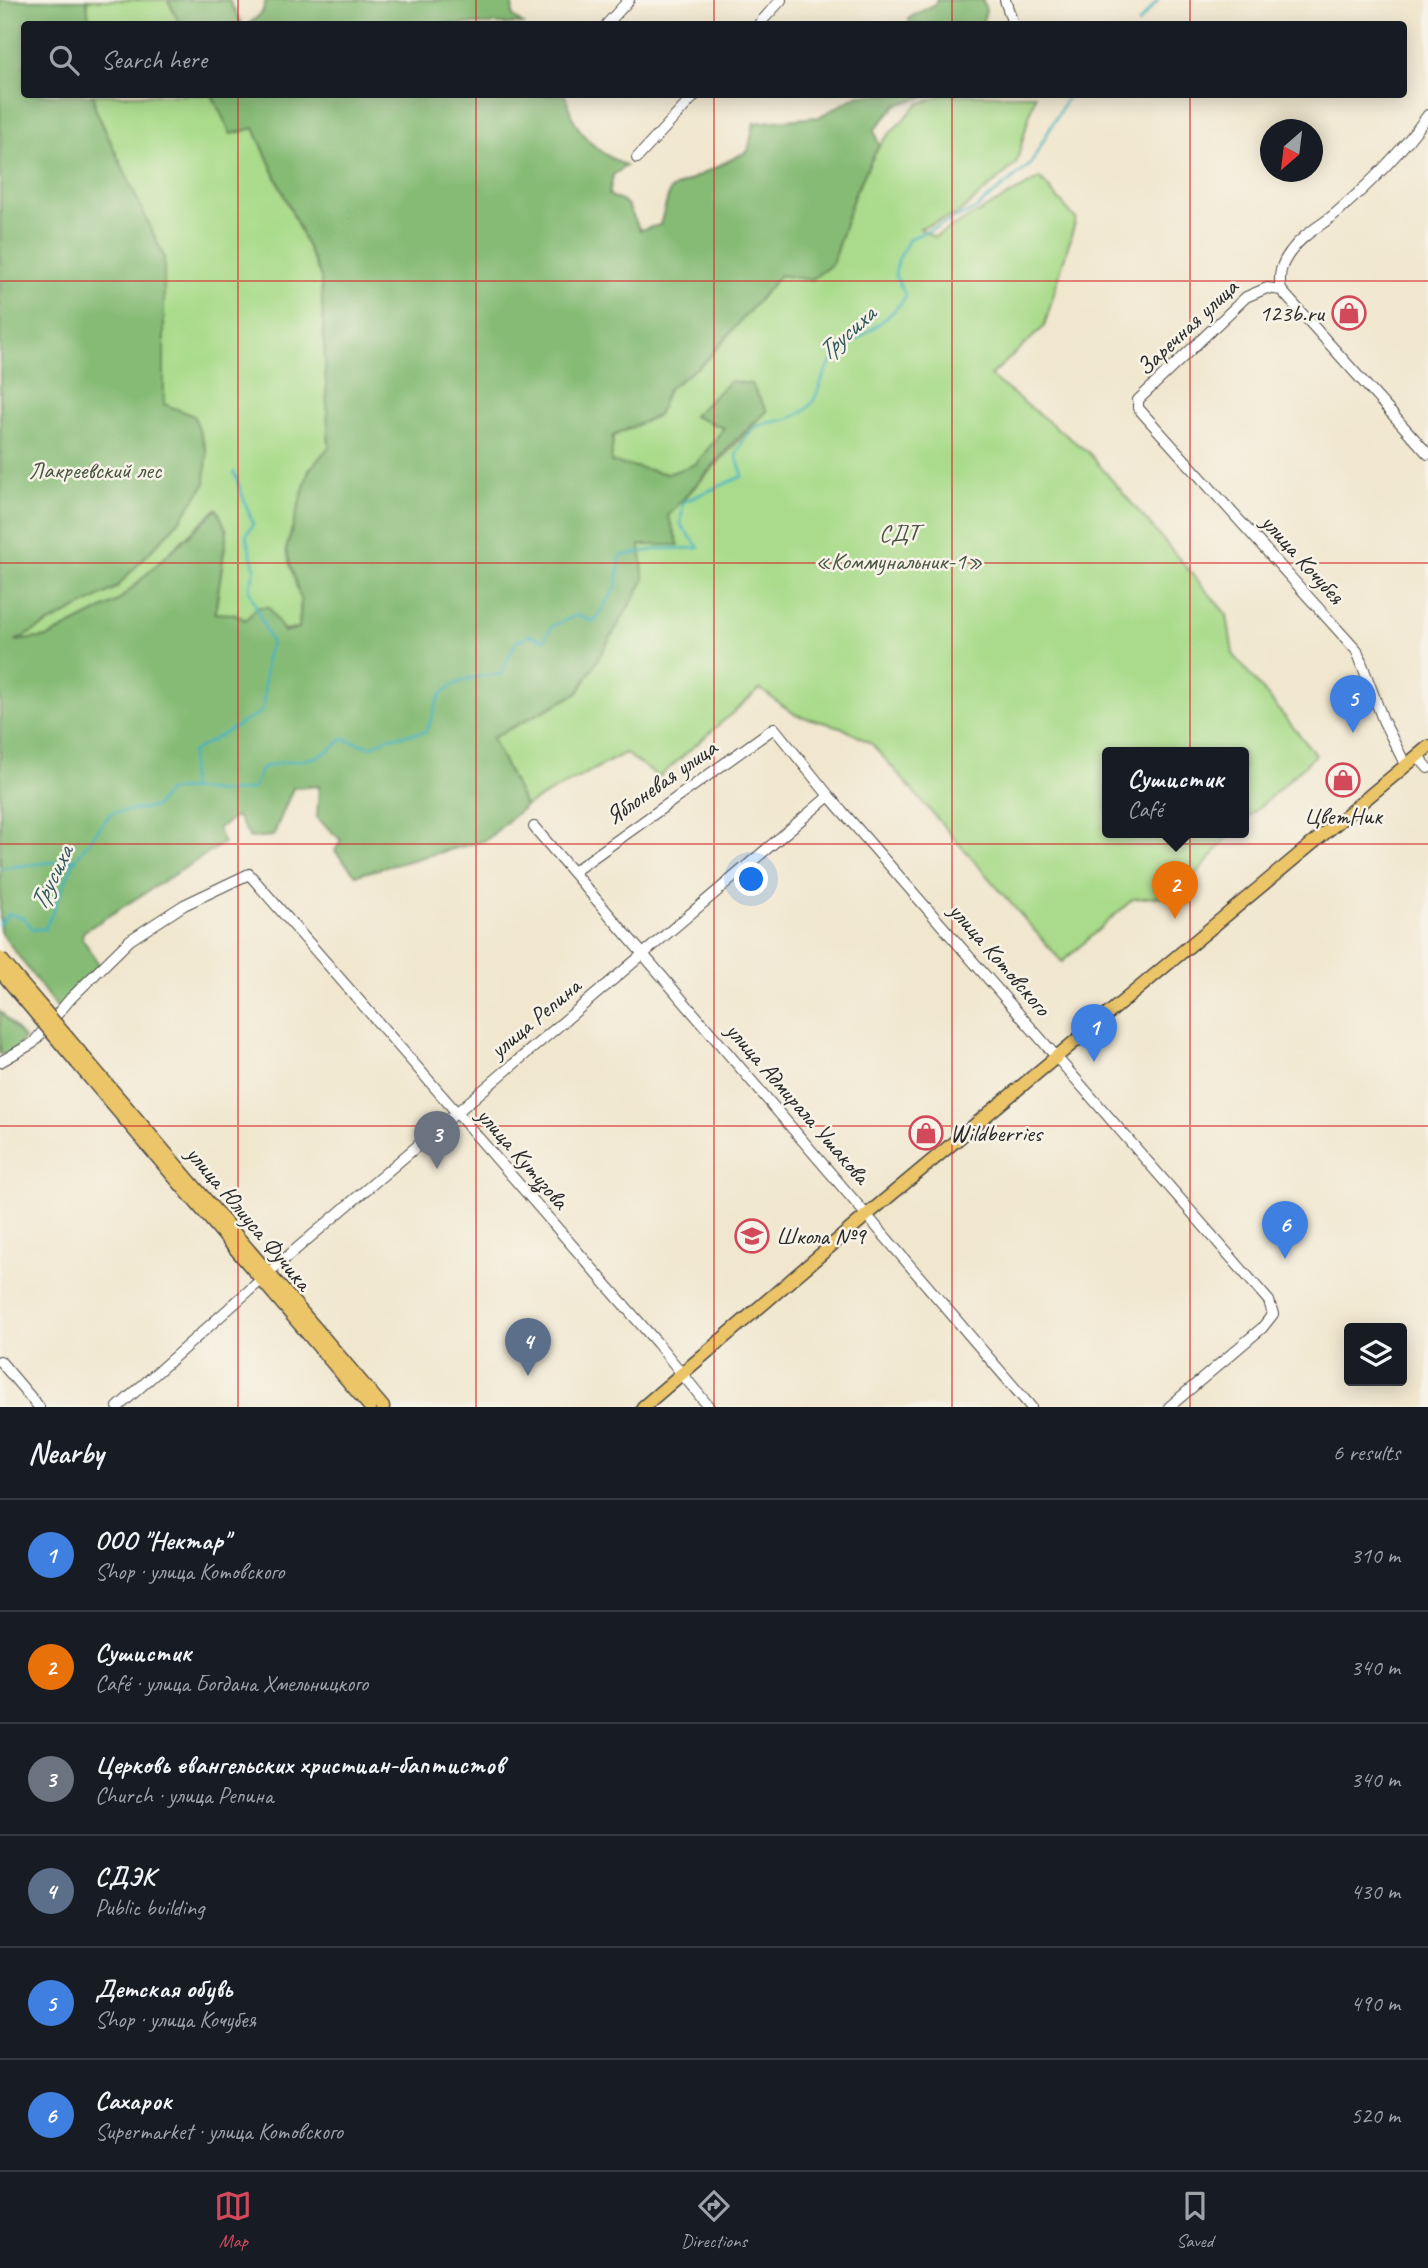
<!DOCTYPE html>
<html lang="en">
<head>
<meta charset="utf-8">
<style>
	:root { --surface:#171b24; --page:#20242c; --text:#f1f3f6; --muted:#9ea1a6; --line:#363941; --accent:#d1495b }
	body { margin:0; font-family:Caveat,sans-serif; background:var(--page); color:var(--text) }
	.controls { position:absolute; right:21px; bottom:21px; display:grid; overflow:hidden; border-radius:7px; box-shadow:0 4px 18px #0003 }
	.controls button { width:63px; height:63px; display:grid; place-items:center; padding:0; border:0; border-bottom:2px solid var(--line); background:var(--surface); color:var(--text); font:35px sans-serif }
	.compass { position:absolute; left:1260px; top:119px; width:63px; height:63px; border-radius:50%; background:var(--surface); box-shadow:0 4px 18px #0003; rotate:208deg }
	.you { position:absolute; left:752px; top:880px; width:24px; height:24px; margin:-18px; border:5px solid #fff; border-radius:50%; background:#1a73e8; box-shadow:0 0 0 10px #1a73e833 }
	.badge { display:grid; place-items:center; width:46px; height:46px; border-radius:50%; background:var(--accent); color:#fff; font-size:23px; font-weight:700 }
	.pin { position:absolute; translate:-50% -58px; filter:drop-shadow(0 2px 4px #0008) }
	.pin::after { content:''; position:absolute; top:37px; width:24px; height:21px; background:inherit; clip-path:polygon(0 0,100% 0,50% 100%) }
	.popup { position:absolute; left:1102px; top:747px; width:147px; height:91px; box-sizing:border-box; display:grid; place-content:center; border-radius:7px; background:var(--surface); filter:drop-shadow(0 2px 5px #0005); font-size:23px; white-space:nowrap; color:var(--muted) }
	.popup b { font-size:26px; color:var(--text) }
	.popup::after { content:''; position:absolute; left:50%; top:100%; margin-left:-14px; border:14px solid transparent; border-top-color:var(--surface) }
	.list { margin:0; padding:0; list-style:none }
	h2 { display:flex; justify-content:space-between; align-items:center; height:91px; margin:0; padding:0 28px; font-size:30px }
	h2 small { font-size:23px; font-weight:400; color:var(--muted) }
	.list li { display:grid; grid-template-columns:46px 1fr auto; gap:21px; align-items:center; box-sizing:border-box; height:112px; padding:0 28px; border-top:2px solid var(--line) }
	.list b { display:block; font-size:26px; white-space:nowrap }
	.list p { margin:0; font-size:23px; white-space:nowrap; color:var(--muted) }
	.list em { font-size:23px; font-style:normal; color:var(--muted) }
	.icon { flex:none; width:38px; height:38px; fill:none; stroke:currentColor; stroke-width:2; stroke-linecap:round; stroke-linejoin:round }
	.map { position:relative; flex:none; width:1428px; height:1407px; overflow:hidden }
	.search { position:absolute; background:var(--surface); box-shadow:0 4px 18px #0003; left:21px; right:21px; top:21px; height:77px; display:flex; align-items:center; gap:18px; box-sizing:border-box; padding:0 24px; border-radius:7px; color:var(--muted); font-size:26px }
	.sheet { height:763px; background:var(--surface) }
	nav { display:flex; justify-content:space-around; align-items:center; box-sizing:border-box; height:98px; border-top:2px solid var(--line); background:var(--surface); font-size:19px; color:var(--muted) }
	nav a { display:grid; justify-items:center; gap:4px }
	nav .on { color:var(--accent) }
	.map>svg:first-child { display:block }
</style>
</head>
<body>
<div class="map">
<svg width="1428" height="1407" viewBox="0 0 1428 1407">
	<rect width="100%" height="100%" fill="#f7f3e8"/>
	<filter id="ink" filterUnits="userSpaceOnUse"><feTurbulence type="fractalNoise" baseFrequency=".0143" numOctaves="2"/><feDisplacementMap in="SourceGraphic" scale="14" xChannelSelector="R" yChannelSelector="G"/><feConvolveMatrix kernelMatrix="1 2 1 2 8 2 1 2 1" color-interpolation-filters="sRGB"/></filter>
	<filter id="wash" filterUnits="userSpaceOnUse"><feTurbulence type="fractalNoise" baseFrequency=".00686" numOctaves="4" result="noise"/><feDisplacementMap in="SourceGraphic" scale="28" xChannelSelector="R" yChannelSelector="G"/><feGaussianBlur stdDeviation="1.57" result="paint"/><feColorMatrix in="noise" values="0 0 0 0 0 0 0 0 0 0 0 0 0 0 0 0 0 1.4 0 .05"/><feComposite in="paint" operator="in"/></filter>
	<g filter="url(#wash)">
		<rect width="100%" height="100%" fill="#f1e7cf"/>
		<path fill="#a9db8a" stroke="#6a835a" stroke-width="2" d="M87,0H168L180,24H89Z
			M94,95H212L231,134L254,128L321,277L329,447L309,471L286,550L301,601L299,628C269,635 244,614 215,614L227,531L216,509L118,601L48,637L12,641L116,588L164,404V257L95,108Z
			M944,95H1035L1016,164L958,214L920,228L934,237L1040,178L1076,219L1044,327L990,376L1089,453L1227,615L1233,654L1316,755L1243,822V753H1107V833H1231L1192,880L1168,896L1133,899L1062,962L872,744L841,727L796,715L760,689L659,777L625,753L525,806L492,738L578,693L640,545L767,411L693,416L725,428L696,464L668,474L611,462L613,436L658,415L668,389L706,361L780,275L811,280L832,264L854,195L879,145L918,104Z"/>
		<path fill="#86bb76" stroke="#587350" stroke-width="2" d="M0,0H87L89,24H24V94L94,95L95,108L164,257V404L194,416L207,452L205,484L180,520L116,588L15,641L48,637L118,601L217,509L227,531L215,613L234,614L246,620L257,607H269L284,632L299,628L301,601L286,550L309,470L329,447L321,277L254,128L231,134L212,95H565C574,132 593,150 626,166L613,175L609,195L627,204L640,230L660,225L670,190L748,151L754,123L819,117L859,95H931L896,105L874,130L879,145L854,195L832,264L811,280L780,275L706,361L668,389L658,415L613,436L611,462L668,474L696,464L724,428L693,416L730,381L751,384L767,411L734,442L668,516L679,545H640L644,581L578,693L492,738L525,806L486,840L356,875L335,851L341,840L317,818L319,786L293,788L273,836L250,838L237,816L217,829L224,843L83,932L82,938L100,966L59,1011L0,931Z
			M168,0H229L242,24H180Z
			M266,0H512L513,17L523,24H249L262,13Z
			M937,0H983L986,11L982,24H909V18L935,4Z
			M0,1011L24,1038L12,1054H0Z"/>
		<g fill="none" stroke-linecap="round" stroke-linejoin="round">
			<path stroke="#43b2bf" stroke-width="2.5" d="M1138,24L1158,0
				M190,787L192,752L263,711L266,659L271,643L249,589L255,569L246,536L253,524L234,472
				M0,868L73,860
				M0,924L8,914L24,918L33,929H45L75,860L111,813L155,807L168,791C199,785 223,797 253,789L262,768C296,755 312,769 343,739L371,747L387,738L425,732C432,722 433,712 437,702C446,681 481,674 500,675L516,642L529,635L544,640L552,626L578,615L594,622L617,586L620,556L659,549L699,548L681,525L683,502L743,476L736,455C757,408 773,432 804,411C820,399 819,379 830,364C852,337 886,326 906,296L895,275L898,260L909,239L974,210L1030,165L1069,94"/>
		</g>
	</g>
	<g filter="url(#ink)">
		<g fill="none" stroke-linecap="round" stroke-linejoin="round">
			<defs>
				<path id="minor" d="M1005,0L1012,21
					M607,24L629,0
					M759,24L781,0
					M637,158L696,94
					M1281,290L1267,288L1246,297L1138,400V408L1357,651L1383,720L1406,766
					M1281,290C1278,275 1281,264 1291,251C1303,234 1321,226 1336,213C1370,184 1402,151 1428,115
					M1281,290L1428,454
					M1418,756L1428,768
					M534,827L1031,1407
					M573,872L774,728L829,796L1269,1301L1273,1314L1262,1328L1169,1407
					M0,1062L33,1043L71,998L130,940L184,905L249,874L658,1344L709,1407
					M268,1273L829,796
					M0,1361L39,1407
					M118,1407L261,1280"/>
				<path id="major" d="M84,1057L383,1407
					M77,1063L370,1407
					M643,1407L868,1214L1428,747"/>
			</defs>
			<use href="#minor" stroke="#494744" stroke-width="12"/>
			<use href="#major" stroke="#494744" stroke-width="15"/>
			<use href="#minor" stroke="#fff" stroke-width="10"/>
			<use href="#major" stroke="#ecc569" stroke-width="12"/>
			<defs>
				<path id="major-bridge" d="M0,958L84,1057
					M0,971L77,1063"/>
			</defs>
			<use href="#major-bridge" stroke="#494744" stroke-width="15" stroke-linecap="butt"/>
			<use href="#major-bridge" stroke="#ecc569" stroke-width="12"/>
		</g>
	</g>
	<path fill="none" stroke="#d62828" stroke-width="2" stroke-opacity="0.55" d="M238,0V24M476,0V24M714,0V24M952,0V24M1190,0V24M238,94V1407M476,94V1407M714,94V1407M952,94V1407M1190,94V1407M0,281H1428M0,563H1428M0,844H1428M0,1126H1428"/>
	<defs>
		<symbol id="shop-ring" viewBox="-11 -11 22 22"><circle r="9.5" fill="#f7f3e8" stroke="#d1495b" stroke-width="1.5"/><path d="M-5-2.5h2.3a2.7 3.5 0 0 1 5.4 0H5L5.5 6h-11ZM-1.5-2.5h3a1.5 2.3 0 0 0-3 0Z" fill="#d1495b"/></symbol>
		<symbol id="school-ring" viewBox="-11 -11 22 22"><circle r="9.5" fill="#f7f3e8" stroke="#d1495b" stroke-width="1.5"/><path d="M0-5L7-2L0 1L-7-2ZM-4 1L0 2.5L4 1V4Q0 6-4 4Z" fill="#d1495b"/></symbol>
	</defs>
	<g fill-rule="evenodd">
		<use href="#shop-ring" x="1330" y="294" width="38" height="38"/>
		<use href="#shop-ring" x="1324" y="761" width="38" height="38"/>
		<use href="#shop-ring" x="907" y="1114" width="38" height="38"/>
		<use href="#school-ring" x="733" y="1217" width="38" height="38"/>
	</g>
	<g text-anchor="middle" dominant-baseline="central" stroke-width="5" stroke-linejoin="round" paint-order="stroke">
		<g font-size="24" fill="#2b2b2b" stroke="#f7f3e8" text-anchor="start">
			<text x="1324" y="313" text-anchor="end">123b.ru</text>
			<text x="1343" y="816" text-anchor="middle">ЦветНик</text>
			<text x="950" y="1133">Wildberries</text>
			<text x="776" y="1236">Школа №9</text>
		</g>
		<g font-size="24" fill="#2b2b2b" stroke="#f7f3e8">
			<text transform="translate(1187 327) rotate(-43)">Заречная улица</text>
			<text transform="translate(1303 559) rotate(48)">улица Кочубея</text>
			<text transform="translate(661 782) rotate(-35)">Яблоневая улица</text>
			<text transform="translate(1000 959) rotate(49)">улица Котовского</text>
			<text transform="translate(535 1018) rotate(-40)">улица Репина</text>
			<text transform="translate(798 1103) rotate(49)">улица Адмирала Ушакова</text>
			<text transform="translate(523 1158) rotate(49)">улица Кутузова</text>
			<text transform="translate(249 1218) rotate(50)">улица Юлиуса Фучика</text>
		</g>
		<g font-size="24" fill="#4a5743" stroke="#f7f3e8">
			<text x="95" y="470">Лакреевский лес</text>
			<text x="899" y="533">СДТ<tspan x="899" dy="28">«Коммунальник-1»</tspan></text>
		</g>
		<g font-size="26" font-style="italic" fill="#335a5f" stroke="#f7f3e8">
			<text transform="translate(846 333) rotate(-42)">Трусиха</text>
			<text transform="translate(51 878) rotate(-64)">Трусиха</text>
		</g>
	</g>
</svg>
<div class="controls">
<button><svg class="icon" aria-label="layers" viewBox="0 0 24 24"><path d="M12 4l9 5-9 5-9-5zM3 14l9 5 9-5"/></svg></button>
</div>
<svg class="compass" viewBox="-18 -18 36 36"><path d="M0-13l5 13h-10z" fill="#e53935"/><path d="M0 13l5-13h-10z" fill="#9ea1a6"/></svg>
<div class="you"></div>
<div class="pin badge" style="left:1094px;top:1062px;background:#3f7fe0">1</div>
<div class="pin badge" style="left:1175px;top:919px;background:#e8710a">2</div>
<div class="popup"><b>Сушистик</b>Café</div>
<div class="pin badge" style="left:437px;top:1169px;background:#6b7280">3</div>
<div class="pin badge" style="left:528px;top:1376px;background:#5c6f8a">4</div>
<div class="pin badge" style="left:1353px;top:733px;background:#3f7fe0">5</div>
<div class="pin badge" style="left:1285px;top:1259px;background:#3f7fe0">6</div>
<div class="search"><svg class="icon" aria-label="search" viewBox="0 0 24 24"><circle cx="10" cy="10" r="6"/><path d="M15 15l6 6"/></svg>Search here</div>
</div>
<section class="sheet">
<h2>Nearby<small>6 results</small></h2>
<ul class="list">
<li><span class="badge" style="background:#3f7fe0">1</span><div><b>ООО &quot;Нектар&quot;</b><p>Shop · улица Котовского</p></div><em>310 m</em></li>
<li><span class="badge" style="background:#e8710a">2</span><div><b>Сушистик</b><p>Café · улица Богдана Хмельницкого</p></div><em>340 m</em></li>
<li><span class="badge" style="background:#6b7280">3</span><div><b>Церковь евангельских христиан-баптистов</b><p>Church · улица Репина</p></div><em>340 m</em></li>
<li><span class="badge" style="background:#5c6f8a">4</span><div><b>СДЭК</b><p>Public building</p></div><em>430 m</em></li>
<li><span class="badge" style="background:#3f7fe0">5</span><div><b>Детская обувь</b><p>Shop · улица Кочубея</p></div><em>490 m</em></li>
<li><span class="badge" style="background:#3f7fe0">6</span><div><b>Сахарок</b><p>Supermarket · улица Котовского</p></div><em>520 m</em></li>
</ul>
</section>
<nav>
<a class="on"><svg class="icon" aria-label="map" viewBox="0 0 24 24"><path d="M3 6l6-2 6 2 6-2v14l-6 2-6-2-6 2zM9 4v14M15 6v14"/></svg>Map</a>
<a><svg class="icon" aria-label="directions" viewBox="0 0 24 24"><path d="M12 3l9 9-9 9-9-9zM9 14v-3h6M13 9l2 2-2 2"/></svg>Directions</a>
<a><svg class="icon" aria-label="saved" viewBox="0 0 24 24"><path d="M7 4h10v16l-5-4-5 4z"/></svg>Saved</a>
</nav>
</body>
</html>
